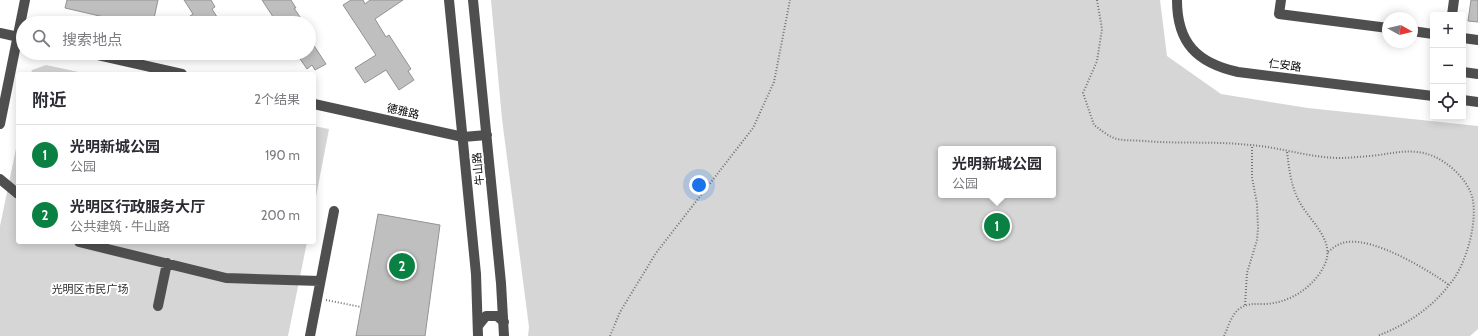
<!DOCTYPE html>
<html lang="zh">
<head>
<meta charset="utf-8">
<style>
	:root { --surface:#fff; --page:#f2f2f3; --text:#2b2b33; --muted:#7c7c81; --line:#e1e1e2; --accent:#0b8043 }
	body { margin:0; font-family:Cabin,"Noto Sans SC",sans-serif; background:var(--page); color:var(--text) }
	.controls { position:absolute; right:12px; top:12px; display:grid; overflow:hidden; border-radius:4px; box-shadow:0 2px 10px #0003 }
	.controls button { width:36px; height:36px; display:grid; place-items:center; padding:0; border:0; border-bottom:1px solid var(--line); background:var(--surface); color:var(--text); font:20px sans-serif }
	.compass { position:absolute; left:1382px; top:12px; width:36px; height:36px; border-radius:50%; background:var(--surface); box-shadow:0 2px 10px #0003; rotate:98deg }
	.you { position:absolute; left:699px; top:185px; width:14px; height:14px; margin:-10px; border:3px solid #fff; border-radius:50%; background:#1a73e8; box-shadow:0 0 0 6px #1a73e833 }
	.badge { display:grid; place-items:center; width:26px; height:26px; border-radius:50%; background:var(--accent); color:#fff; font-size:13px; font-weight:700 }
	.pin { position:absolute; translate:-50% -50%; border:2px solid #fff; box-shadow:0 1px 4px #0006 }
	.popup { position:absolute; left:938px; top:146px; width:118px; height:52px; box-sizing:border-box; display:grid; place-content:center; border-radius:4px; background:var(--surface); filter:drop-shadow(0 1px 3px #0005); font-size:13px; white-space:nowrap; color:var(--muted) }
	.popup b { font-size:15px; color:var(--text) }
	.popup::after { content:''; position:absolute; left:50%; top:100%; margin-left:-8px; border:8px solid transparent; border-top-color:var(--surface) }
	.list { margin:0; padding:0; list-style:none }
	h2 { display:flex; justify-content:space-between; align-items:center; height:52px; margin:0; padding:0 16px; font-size:17px }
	h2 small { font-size:13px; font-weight:400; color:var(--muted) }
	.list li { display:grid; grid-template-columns:26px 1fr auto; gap:12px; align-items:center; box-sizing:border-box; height:60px; padding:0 16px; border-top:1px solid var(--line) }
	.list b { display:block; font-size:15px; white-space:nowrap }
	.list p { margin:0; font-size:13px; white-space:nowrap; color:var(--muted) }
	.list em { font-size:13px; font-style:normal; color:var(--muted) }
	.icon { flex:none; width:22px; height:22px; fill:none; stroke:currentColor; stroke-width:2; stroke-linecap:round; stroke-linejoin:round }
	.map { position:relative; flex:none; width:1478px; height:336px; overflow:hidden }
	.search { position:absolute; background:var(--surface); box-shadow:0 2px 10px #0003; left:16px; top:16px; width:300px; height:44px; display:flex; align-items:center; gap:10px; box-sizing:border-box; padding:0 14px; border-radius:22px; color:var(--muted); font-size:15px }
	.panel { position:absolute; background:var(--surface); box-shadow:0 2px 10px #0003; left:16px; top:72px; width:300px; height:172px; border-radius:4px }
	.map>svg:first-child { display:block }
</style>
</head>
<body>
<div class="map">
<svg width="1478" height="336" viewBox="0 0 1478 336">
	<rect width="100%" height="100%" fill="#fff"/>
	<path fill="#d6d6d6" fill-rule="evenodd" d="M491,0H1160L1167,56L1221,94L1308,108L1478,126V329L1470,336H528L529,327L502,119ZM941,149H1053V195H941Z
		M46,65L88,74H31L32,70Z
		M314,126L329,129L314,207Z
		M18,139V242H307L288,336H0V226Z"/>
	<path fill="#bfbfbf" stroke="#939393" d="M67,0H158L153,23H130L65,8Z
		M184,0H211L215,7L212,9L221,23H180L193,14Z
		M262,0H291L296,8H294L304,23H277Z
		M351,0H363L365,4L370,0H403L375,19L386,37L389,35L411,69L408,71L414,80L399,90L386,70L365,83L355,68L376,55L343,5Z
		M1471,0H1478V22L1468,21Z
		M309,38L326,64L315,70L312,65L307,69L296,53H309Z
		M378,214L440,225L425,336H356Z"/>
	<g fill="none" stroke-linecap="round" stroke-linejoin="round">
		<path stroke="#717171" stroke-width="2" stroke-dasharray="1 2" stroke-linecap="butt" d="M1097,0L1102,29L1097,61L1083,93L1094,125C1101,130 1109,137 1117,139C1126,141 1135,140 1144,141C1180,144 1215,141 1250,145C1279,147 1307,157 1337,158C1348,158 1359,157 1370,156C1392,154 1411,147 1433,156C1449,163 1466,178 1472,196C1478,219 1468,257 1455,277C1436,305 1409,324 1377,336
			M1328,252C1334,247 1339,243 1347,242C1375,238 1427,269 1449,285
			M326,300L361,307
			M1245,305L1247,273L1257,240L1258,228L1257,204L1252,177V145
			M610,336L620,312L656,253L753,128L774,82L790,0
			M1224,336C1228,328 1231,315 1239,309C1247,303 1255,304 1265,304C1289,303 1313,288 1324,266C1337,241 1310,222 1299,201C1291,186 1289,169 1287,151"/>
		<path stroke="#4f4f4f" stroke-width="10" d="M449,0L476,274L478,336
			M473,0L501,283L504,336
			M1177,0C1177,43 1197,63 1238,72L1433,96
			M1281,0L1279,14L1388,28
			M1452,15L1454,0
			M1412,31L1433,34
			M0,33L23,38
			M1463,38L1478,40
			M89,53L182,74
			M1463,72L1478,74
			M1463,100L1478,102
			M314,104L463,137L487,135
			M0,124L25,0
			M0,179L18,194
			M79,242L226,278L320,281
			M158,306L167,263
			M478,326L486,316H497L504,322
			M310,336L334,211"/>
	</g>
	<g text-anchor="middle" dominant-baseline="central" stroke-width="4" stroke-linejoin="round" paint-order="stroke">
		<g font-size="11" fill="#000" stroke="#fff">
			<text transform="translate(1285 65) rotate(7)">仁安路</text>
			<text transform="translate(403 111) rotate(13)">德雅路</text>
			<text transform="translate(478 169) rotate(-96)">牛山路</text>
		</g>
		<g font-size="11" fill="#2d2d2d" stroke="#fff">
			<text x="90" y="289">光明区市民广场</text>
		</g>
	</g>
</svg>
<div class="controls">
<button>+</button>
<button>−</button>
<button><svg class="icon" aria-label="locate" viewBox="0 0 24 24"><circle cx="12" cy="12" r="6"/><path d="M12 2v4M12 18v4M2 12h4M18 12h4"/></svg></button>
</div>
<svg class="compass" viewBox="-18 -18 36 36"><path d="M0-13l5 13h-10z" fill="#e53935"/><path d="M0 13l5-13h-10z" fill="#7c7c81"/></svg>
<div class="you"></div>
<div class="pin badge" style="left:997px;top:226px">1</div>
<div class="popup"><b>光明新城公园</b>公园</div>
<div class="pin badge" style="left:402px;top:266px">2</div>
<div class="search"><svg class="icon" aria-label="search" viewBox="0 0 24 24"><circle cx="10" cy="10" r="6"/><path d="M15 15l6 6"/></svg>搜索地点</div>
<section class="panel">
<h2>附近<small>2个结果</small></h2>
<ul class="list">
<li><span class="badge">1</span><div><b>光明新城公园</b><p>公园</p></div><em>190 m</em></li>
<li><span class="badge">2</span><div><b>光明区行政服务大厅</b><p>公共建筑 · 牛山路</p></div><em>200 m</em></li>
</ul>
</section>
</div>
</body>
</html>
